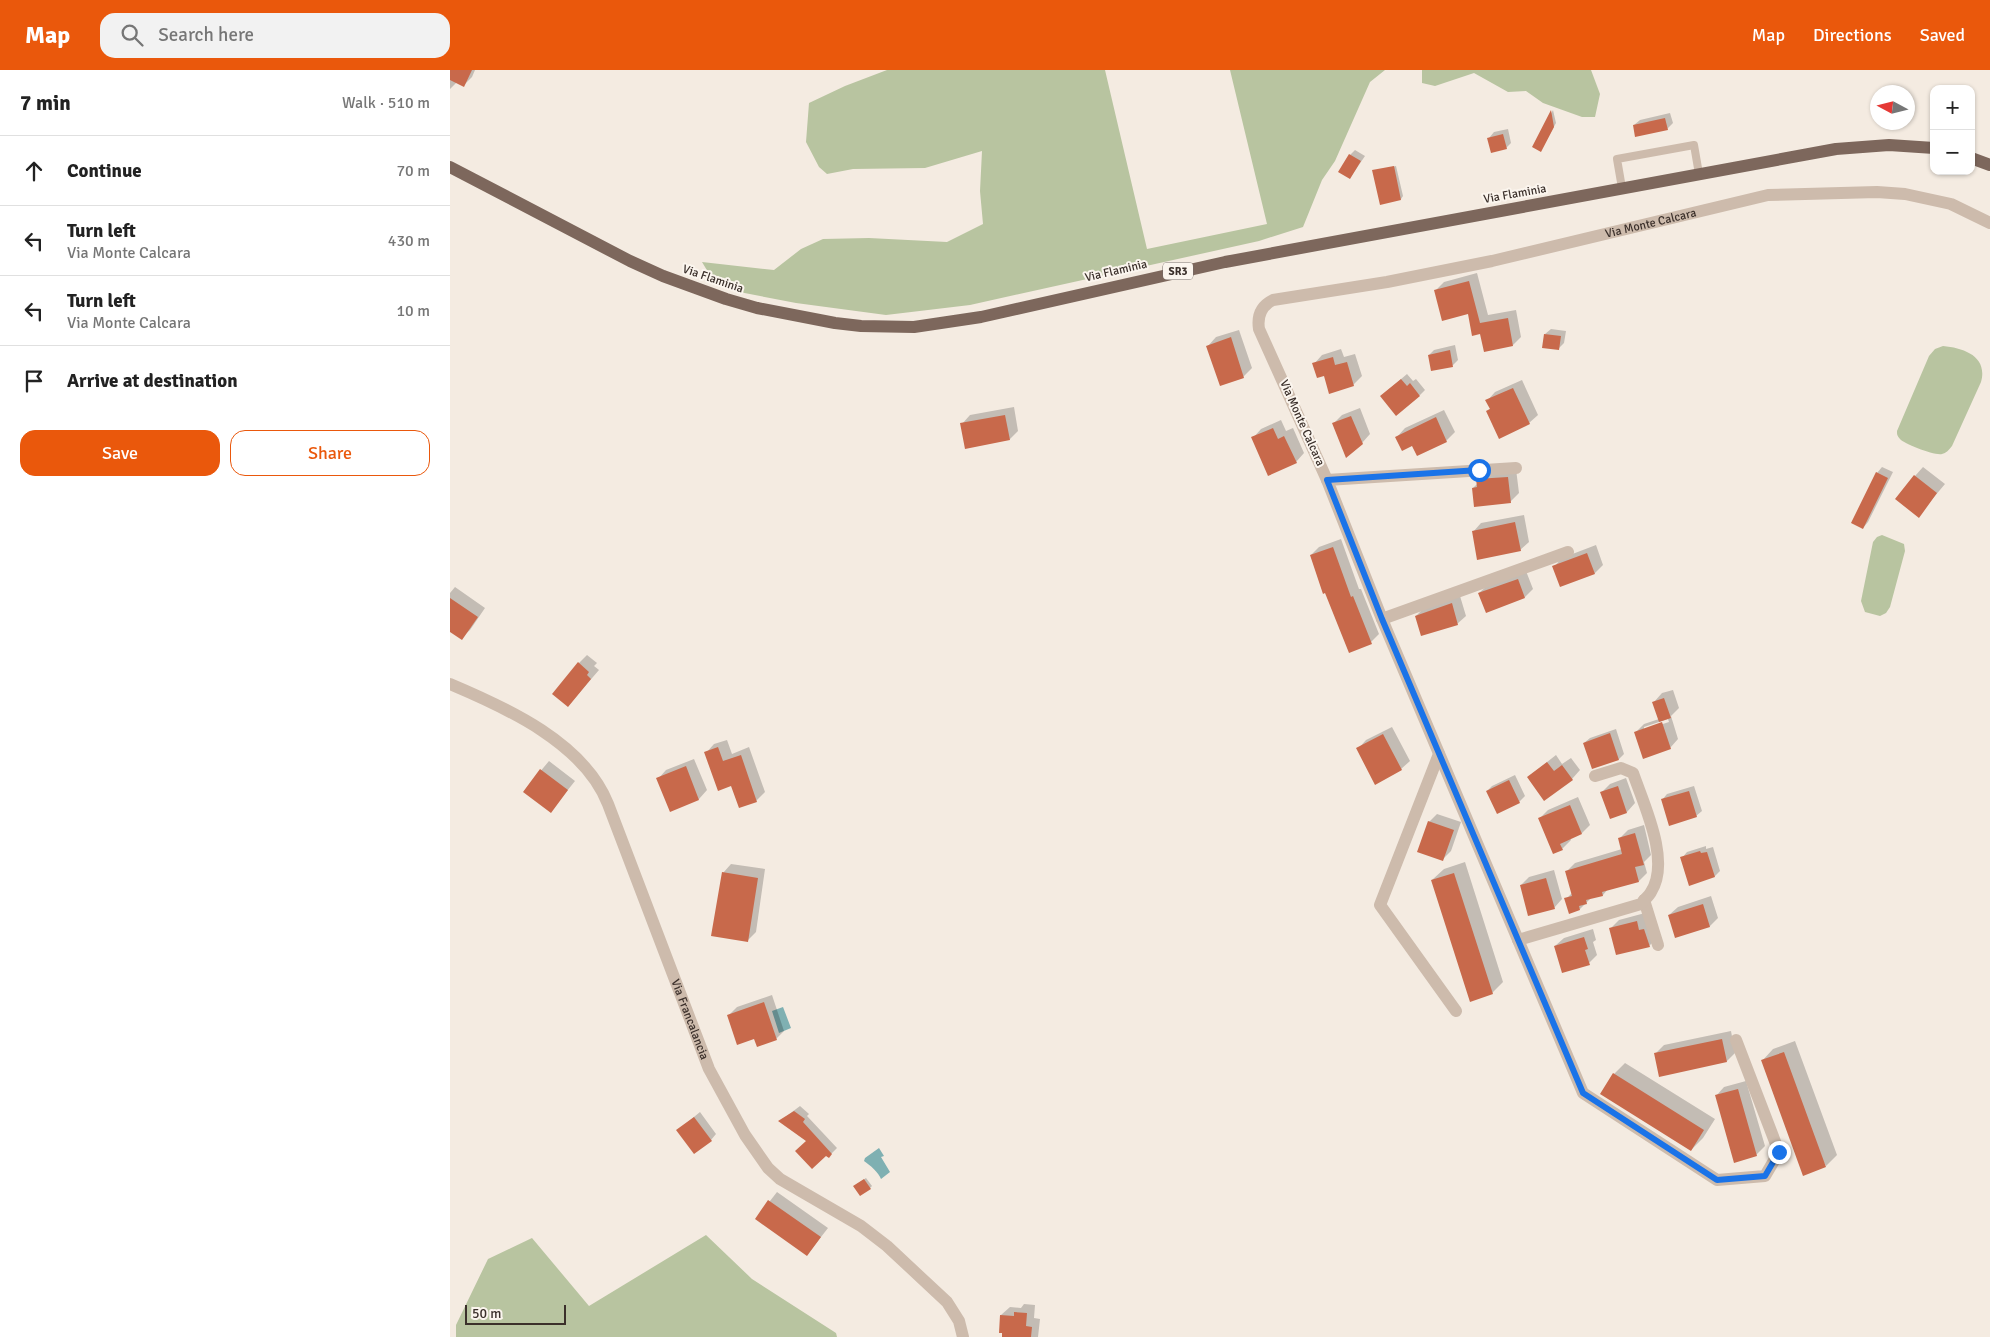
<!DOCTYPE html>
<html lang="en">
<head>
<meta charset="utf-8">
<style>
	:root { --surface:#fff; --page:#f2f2f2; --text:#222; --muted:#767676; --line:#e0e0e0; --accent:#ea580c }
	body { margin:0; font-family:Signika,sans-serif; background:var(--page); color:var(--text) }
	.controls { position:absolute; right:15px; top:15px; display:grid; overflow:hidden; border-radius:10px; box-shadow:0 1px 4px #0004 }
	.controls button { width:45px; height:45px; display:grid; place-items:center; padding:0; border:0; border-bottom:1px solid var(--line); background:var(--surface); color:var(--text); font:25px sans-serif }
	.compass { position:absolute; left:1420px; top:15px; width:45px; height:45px; border-radius:50%; background:var(--surface); box-shadow:0 1px 4px #0004; rotate:277deg }
	.scale { position:absolute; left:15px; bottom:12px; width:101px; box-sizing:border-box; padding-left:5px; border:2px solid #3b302b; border-top:0; font-size:14px; line-height:18px; white-space:nowrap; color:#3b302b; -webkit-text-stroke:4px #fbf5ee; paint-order:stroke }
	.stop { position:absolute; width:15px; height:15px; margin:-11px; border:4px solid #1a73e8; border-radius:50%; background:#fff }
	.stop.end { background:#1a73e8; border-color:#fff; box-shadow:0 1px 5px #0008 }
	.list { margin:0; padding:0; list-style:none }
	h2 { display:flex; justify-content:space-between; align-items:center; height:65px; margin:0; padding:0 20px; font-size:21px }
	h2 small { font-size:16px; font-weight:400; color:var(--muted) }
	.list li { display:grid; grid-template-columns:32px 1fr auto; gap:15px; align-items:center; box-sizing:border-box; height:70px; padding:0 20px; border-top:1px solid var(--line) }
	.list b { display:block; font-size:19px; white-space:nowrap }
	.list p { margin:0; font-size:16px; white-space:nowrap; color:var(--muted) }
	.list em { font-size:16px; font-style:normal; color:var(--muted) }
	.actions { display:flex; gap:10px; padding:15px 20px }
	.actions a { flex:1; padding:11px 0; border:1px solid var(--accent); border-radius:15px; text-align:center; font-size:18px; color:var(--accent) }
	.actions .main { background:var(--accent); color:#fff }
	.icon { flex:none; width:28px; height:28px; fill:none; stroke:currentColor; stroke-width:2; stroke-linecap:round; stroke-linejoin:round }
	.map { position:relative; flex:none; width:1540px; height:1267px; overflow:hidden }
	header { display:flex; align-items:center; gap:30px; box-sizing:border-box; height:70px; padding:0 25px; background:var(--accent); color:#fff }
	header strong { font-size:24px }
	nav { display:flex; gap:28px; margin-inline-start:auto; font-size:18px }
	.search { width:350px; height:45px; background:var(--page); display:flex; align-items:center; gap:12px; box-sizing:border-box; padding:0 18px; border-radius:15px; color:var(--muted); font-size:19px }
	main { display:flex }
	aside { flex:1; background:var(--surface) }
	.map>svg:first-child { display:block }
</style>
</head>
<body>
<header>
<strong>Map</strong>
<div class="search"><svg class="icon" aria-label="search" viewBox="0 0 24 24"><circle cx="10" cy="10" r="6"/><path d="M15 15l6 6"/></svg>Search here</div>
<nav><a>Map</a><a>Directions</a><a>Saved</a></nav>
</header>
<main>
<aside>
<h2>7 min<small>Walk · 510 m</small></h2>
<ul class="list">
<li><svg class="icon" aria-label="ahead" viewBox="0 0 24 24"><path d="M12 20V5M6 11l6-6 6 6"/></svg><div><b>Continue</b></div><em>70 m</em></li>
<li><svg class="icon" aria-label="left" viewBox="0 0 24 24"><path d="M17 20v-9H6M10 6l-5 5 5 5"/></svg><div><b>Turn left</b><p>Via Monte Calcara</p></div><em>430 m</em></li>
<li><svg class="icon" aria-label="left" viewBox="0 0 24 24"><path d="M17 20v-9H6M10 6l-5 5 5 5"/></svg><div><b>Turn left</b><p>Via Monte Calcara</p></div><em>10 m</em></li>
<li><svg class="icon" aria-label="arrive" viewBox="0 0 24 24"><path d="M6 21V4h12l-3 4 3 4H6"/></svg><div><b>Arrive at destination</b></div></li>
</ul>
<div class="actions"><a class="main">Save</a><a>Share</a></div>
</aside>
<div class="map">
<svg width="1540" height="1267" viewBox="0 0 1540 1267">
	<rect width="100%" height="100%" fill="#f4ebe1"/>
	<path fill="#b8c4a0" d="M437,0H655L697,179L817,154L780,0H935L920,12L885,91L872,110L853,157L809,171L520,235L436,245L346,233L279,220L261,207L252,192L324,200L351,179L373,169L419,168L497,172L533,154L530,121L532,81L475,98L403,99L377,104L369,97L356,72L359,33L395,16Z
		M972,0H1141L1150,24L1145,47H1132L1093,33L1076,21L1058,22L1024,3L985,16L972,13Z
		M1493,276C1515,278 1538,287 1531,312L1502,376C1499,380 1496,383 1492,384C1485,386 1454,374 1450,369C1447,365 1447,365 1447,361L1479,286L1485,279Z
		M1432,465L1454,474L1455,481L1440,537L1436,543L1430,546L1415,542L1411,531L1423,472L1427,467Z
		M256,1165L302,1209L386,1263L387,1267H6V1255L38,1189L82,1168L139,1236Z"/>
	<path fill="#7fb0b2" d="M333,937L341,958L329,963L322,941Z
		M429,1078L434,1086L431,1087L440,1102L431,1109C429,1103 420,1095 414,1091L415,1088Z"/>
	<path fill="#0003" fill-rule="evenodd" d="M0,0H25L22,7L14,15L7,12L0,19Z
		M1103,40L1106,53L1091,80L1084,76Z
		M1220,43L1223,53L1217,59L1184,55L1190,50Z
		M1058,59L1061,73L1056,78L1039,68L1044,62Z
		M905,80L915,86L900,108V85Z
		M946,96L953,126L951,129L931,133L924,101Z
		M1027,203L1038,245L1066,240L1071,267L1063,275L1031,263L1019,242L985,221L994,212Z
		M1101,259L1116,261L1114,273L1108,279L1095,264Z
		M789,260L802,298L793,307L758,276L766,267Z
		M1005,275L1008,290L1003,295L982,300L979,285L984,280Z
		M891,279L894,287L905,284L912,306L903,315L874,305L864,294L872,285Z
		M957,304L963,311L966,309L975,320L970,325L937,321Z
		M1072,310L1088,345L1079,353L1037,341L1041,338L1037,331L1045,322Z
		M564,337L568,361L560,369L512,354L520,345Z
		M910,338L920,364L912,373L884,353L892,345Z
		M994,340L1005,362L996,371L967,384L963,375L947,367L955,358Z
		M831,350L836,361L843,358L854,383L846,392L803,368L811,359Z
		M1432,397L1443,402L1418,452L1413,458L1427,403Z
		M1473,397L1495,414L1468,446L1465,406Z
		M1066,399L1069,423L1060,432L1023,418L1028,413V409L1036,401Z
		M1074,445L1079,472L1070,480L1023,462L1031,453Z
		M891,469L909,519H911L929,564L921,572L861,485L869,477Z
		M1146,475L1153,495L1145,503L1104,497L1112,488Z
		M1076,501L1083,519L1075,527L1029,523L1038,515Z
		M5,517L35,538L20,560L11,568L0,560V523Z
		M1010,526L1016,546L1007,554L966,546L974,538Z
		M137,585L147,593L144,596L149,600L118,636L129,593Z
		M1223,620L1229,638L1221,646L1228,669L1220,678L1186,662L1194,654L1209,649L1204,632L1212,623ZM1218,649L1219,652L1194,660V657Z
		M942,657L960,691L951,699L908,679L916,670Z
		M1166,659L1174,684L1169,689L1143,697L1134,673L1140,668Z
		M277,670L282,684L299,677L315,722L306,731L282,714L256,683L264,674Z
		M1106,685L1112,694L1121,688L1130,700L1122,709L1078,707Z
		M244,689L257,720L249,729L220,740L208,709L216,700Z
		M99,691L125,711L101,741L74,721Z
		M1065,705L1075,726L1069,732L1047,742L1037,721L1042,716Z
		M1176,708L1185,733L1177,742L1160,748L1152,722L1160,714Z
		M1244,716L1252,741L1246,746L1212,730L1217,724Z
		M1128,727L1140,755L1132,763L1120,768L1121,770L1112,779L1090,748L1098,740Z
		M987,744L1011,752L1001,781L993,789L979,752Z
		M1194,755L1201,785L1194,792L1197,803L1189,811L1158,819L1153,825L1141,828L1130,839L1116,829L1123,822L1117,801L1125,793L1172,779L1170,768L1178,760Z
		M1256,776V779L1263,777L1270,801L1265,806L1240,814L1232,788L1237,782Z
		M1015,792L1053,912L1042,923L982,810L994,799Z
		M281,794L315,799L306,862L297,871L273,803Z
		M1104,800L1112,829L1104,838L1071,815L1079,807Z
		M1261,826L1268,848L1260,856L1226,867L1219,845L1228,837Z
		M1195,843L1208,867L1199,876L1161,858L1169,850Z
		M1143,859L1146,870L1143,872L1147,885L1139,893L1105,876L1114,868Z
		M322,925L334,961L326,969L305,968L279,945L287,937Z
		M1281,961L1285,983L1277,991L1205,984L1214,975Z
		M1345,971L1387,1085L1376,1096L1312,991L1323,979Z
		M1175,993L1265,1049L1253,1068L1241,1080L1164,1004Z
		M1296,1011L1315,1076L1306,1085L1266,1026L1274,1017Z
		M350,1036L359,1044L357,1046L387,1078L378,1087L330,1051Z
		M250,1042L266,1064L261,1070L228,1060Z
		M416,1108L422,1116L420,1118L407,1114Z
		M327,1122L378,1158L357,1185L306,1149Z
		M574,1234L585,1235L584,1248L590,1249L588,1267H553L551,1245L560,1237L571,1238Z"/>
	<path fill="#c8694b" d="M0,0H22L14,17L0,10Z
		M1101,40L1104,57L1091,82L1082,77Z
		M1215,48L1218,60L1185,67L1183,55Z
		M1053,64L1057,79L1041,83L1037,68Z
		M899,84L911,91L900,109L888,102Z
		M944,96L951,130L930,135L922,100Z
		M1019,211L1030,253L1058,248L1063,276L1034,282L1030,264L1022,266L1018,244L992,251L984,220Z
		M1094,264L1111,266L1109,280L1092,278Z
		M781,267L794,308L770,316L756,276Z
		M1000,280L1003,297L981,301L978,285Z
		M883,287L885,295L897,292L904,316L879,324L874,306L867,308L862,293Z
		M951,309L957,316L960,313L970,326L946,346L930,326Z
		M1063,318L1080,354L1049,369L1036,341L1040,339L1035,330Z
		M555,345L560,370L515,379L510,353Z
		M901,346L913,374L896,388L882,353Z
		M986,347L997,372L967,386L962,376L952,381L945,367Z
		M823,358L828,369L834,366L847,393L818,406L801,367Z
		M1426,402L1438,408L1413,459L1401,453Z
		M1464,405L1487,423L1469,448L1445,429Z
		M1058,407L1061,433L1024,437L1022,418L1027,417L1026,409Z
		M1065,452L1071,481L1027,490L1022,461Z
		M883,477L901,527L903,526L922,574L899,583L875,523L873,524L860,485Z
		M1137,483L1145,504L1110,517L1102,496Z
		M1068,509L1075,528L1036,543L1028,523Z
		M0,528L28,547L12,570L0,562Z
		M1002,533L1008,555L971,566L965,546Z
		M128,592L139,602L137,605L141,609L118,637L102,624Z
		M1214,628L1221,648L1209,652L1202,632Z
		M1212,652L1221,679L1193,689L1184,662Z
		M1160,663L1169,690L1142,699L1133,673Z
		M933,664L952,700L925,715L906,678Z
		M268,677L273,691L291,685L307,732L289,738L281,716L268,721L254,682Z
		M1097,692L1104,701L1112,695L1123,710L1094,731L1077,707Z
		M236,696L249,730L220,742L206,708Z
		M90,699L118,720L101,743L73,722Z
		M1059,710L1070,733L1047,744L1036,721Z
		M1168,716L1177,743L1160,749L1150,722Z
		M1239,721L1247,747L1219,756L1211,729Z
		M1120,735L1132,764L1110,774L1113,780L1103,784L1088,748Z
		M978,751L1004,760L993,791L967,782Z
		M1185,763L1194,795L1185,797L1189,812L1152,822L1153,826L1136,830L1137,834L1129,836L1130,840L1119,844L1114,828L1122,826L1115,801L1172,784L1168,768Z
		M1250,781L1251,783L1257,782L1265,807L1239,816L1230,787Z
		M272,802L308,808L298,872L261,866Z
		M1004,803L1043,924L1020,932L981,810Z
		M1096,808L1105,839L1078,846L1070,815Z
		M1253,834L1260,857L1225,868L1218,845Z
		M1187,851L1189,860L1194,859L1200,877L1166,885L1159,858Z
		M1134,867L1138,879L1135,880L1140,895L1112,903L1104,876Z
		M314,932L327,970L307,977L304,969L287,975L277,945Z
		M1272,969L1277,992L1209,1007L1204,983Z
		M1334,982L1376,1097L1353,1106L1311,990Z
		M1163,1003L1254,1060L1241,1081L1150,1024Z
		M1288,1019L1307,1086L1284,1093L1265,1025Z
		M344,1041L355,1049L353,1052L382,1084L379,1088L376,1086L362,1099L345,1081L356,1071L328,1051Z
		M244,1047L262,1071L244,1084L226,1060Z
		M414,1109L421,1119L410,1126L403,1116Z
		M318,1130L371,1167L357,1186L305,1149Z
		M564,1242L577,1243L576,1256L582,1257L581,1267H552V1263H549L550,1245L564,1246Z"/>
	<g fill="none" stroke-linecap="round" stroke-linejoin="round">
		<path stroke="#cdbbac" stroke-width="8" d="M1172,118L1167,89L1244,75L1249,104"/>
		<g stroke="#cdbbac" stroke-width="12">
			<path d="M877,410L1066,398"/>
			<path d="M932,549L1118,482"/>
			<path id="s1" d="M0,614C57,638 134,673 158,734L259,999L295,1065L318,1098L330,1109L411,1156L437,1176L497,1232L509,1251L513,1267"/>
			<path d="M989,684L930,835L1006,941"/>
			<path d="M1194,830L1208,875"/>
			<path d="M1068,870L1191,834C1194,830 1199,826 1201,822C1221,791 1194,735 1183,703L1171,698L1145,706"/>
			<path id="s2" d="M1286,970L1329,1082L1315,1106L1267,1110L1133,1023L932,549L877,410L809,259C807,246 811,236 823,230L937,212L1042,191L1318,125L1427,122L1455,124L1501,134L1540,153"/>
		</g>
		<path stroke="#7d675c" stroke-width="12" d="M1521,88L1540,95
			M0,97L180,191L213,206L276,229L307,238L385,253L411,256L464,257L531,247L775,192L1386,79L1439,75L1484,78"/>
	</g>
	<g fill="none" stroke-linecap="round" stroke-linejoin="round">
		<path stroke="#1a73e8" stroke-width="6" d="M1029,400L877,410L932,549L1133,1023L1267,1110L1315,1106L1329,1082"/>
	</g>
	<g text-anchor="middle" dominant-baseline="central" stroke-width="4" stroke-linejoin="round" paint-order="stroke">
		<rect fill="#fbf5ee" stroke="#756b66" stroke-width="1" x="713" y="192.5" width="30" height="17" rx="4"/>
		<g font-size="11" font-weight="bold" fill="#3b302b">
			<text x="728" y="201">SR3</text>
		</g>
		<g font-size="12" fill="#3b302b" stroke="#fbf5ee">
			<text transform="translate(1065 124) rotate(-10)">Via Flaminia</text>
			<text stroke="none"><textPath href="#s2" startOffset="1606">Via Monte Calcara</textPath></text>
			<text transform="translate(666 201) rotate(-13)">Via Flaminia</text>
			<text transform="translate(263 209) rotate(19)">Via Flaminia</text>
			<text transform="translate(852 353) rotate(66)">Via Monte Calcara</text>
			<text stroke="none"><textPath href="#s1" startOffset="434">Via Francalancia</textPath></text>
		</g>
	</g>
</svg>
<div class="controls">
<button>+</button>
<button>−</button>
</div>
<svg class="compass" viewBox="-18 -18 36 36"><path d="M0-13l5 13h-10z" fill="#e53935"/><path d="M0 13l5-13h-10z" fill="#767676"/></svg>
<div class="scale">50 m</div>
<div class="stop" style="left:1029px;top:400px"></div>
<div class="stop end" style="left:1329px;top:1082px"></div>
</div>
</main>
</body>
</html>
